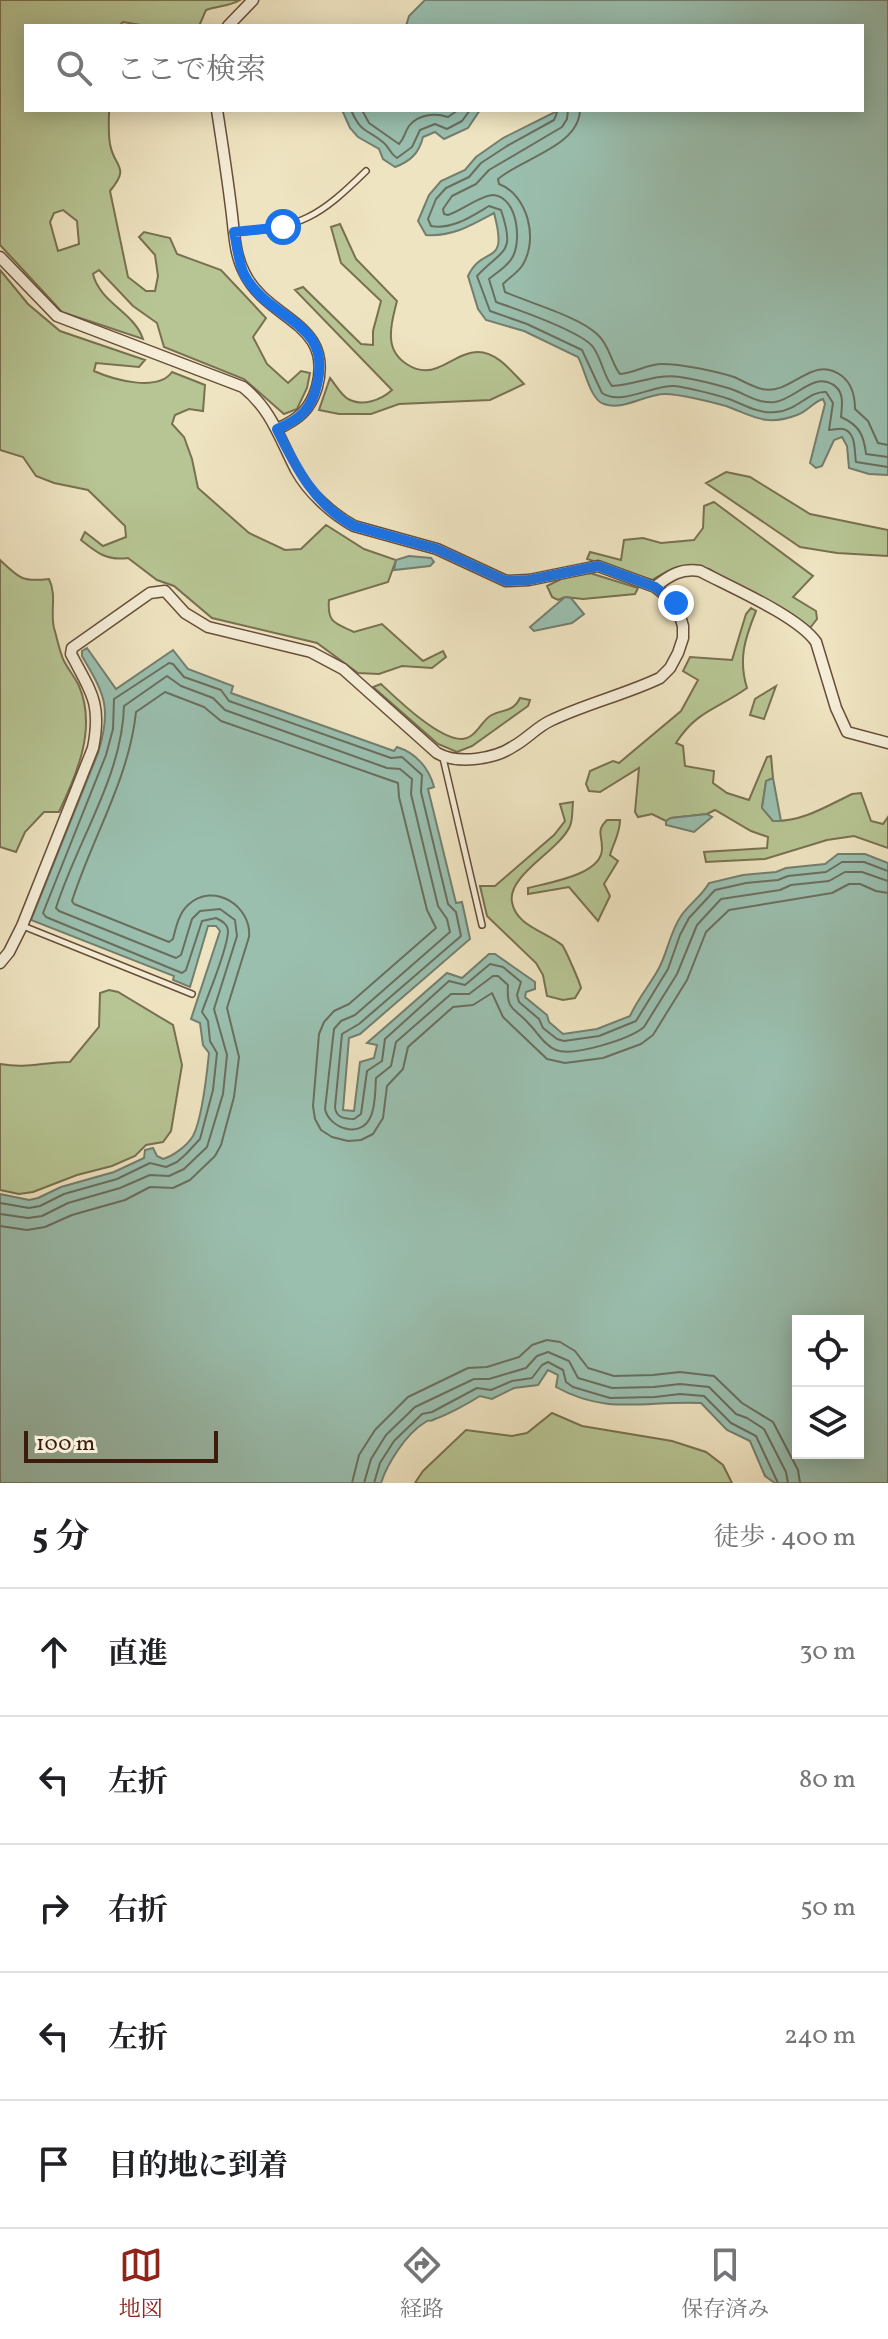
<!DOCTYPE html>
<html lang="ja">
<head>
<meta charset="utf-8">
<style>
	:root { --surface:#fff; --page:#f6f6f6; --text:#202124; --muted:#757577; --line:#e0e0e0; --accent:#8f2418 }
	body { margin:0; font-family:Vollkorn,"Noto Serif JP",serif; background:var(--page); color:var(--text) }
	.controls { position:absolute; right:24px; bottom:24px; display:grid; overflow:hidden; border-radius:0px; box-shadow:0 4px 20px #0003 }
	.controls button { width:72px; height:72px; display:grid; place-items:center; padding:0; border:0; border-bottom:2px solid var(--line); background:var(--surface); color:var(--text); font:40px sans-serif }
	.scale { position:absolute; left:24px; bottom:20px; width:194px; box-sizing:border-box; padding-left:8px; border:4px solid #3b1c0d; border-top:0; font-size:22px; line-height:28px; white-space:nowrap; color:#3b1c0d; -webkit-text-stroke:6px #f5edd7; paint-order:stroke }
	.stop { position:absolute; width:24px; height:24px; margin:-18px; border:6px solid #1a73e8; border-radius:50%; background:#fff }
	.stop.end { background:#1a73e8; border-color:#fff; box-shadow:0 2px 8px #0008 }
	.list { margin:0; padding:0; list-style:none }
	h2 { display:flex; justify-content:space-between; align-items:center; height:104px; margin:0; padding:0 32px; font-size:34px }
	h2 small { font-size:26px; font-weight:400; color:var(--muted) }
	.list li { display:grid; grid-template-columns:52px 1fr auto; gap:24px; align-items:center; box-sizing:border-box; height:128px; padding:0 32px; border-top:2px solid var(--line) }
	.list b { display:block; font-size:30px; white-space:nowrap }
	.list em { font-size:26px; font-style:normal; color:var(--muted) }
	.icon { flex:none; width:44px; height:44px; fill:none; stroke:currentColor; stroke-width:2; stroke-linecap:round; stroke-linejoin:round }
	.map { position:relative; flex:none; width:888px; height:1483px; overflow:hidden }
	.search { position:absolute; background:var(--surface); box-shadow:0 4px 20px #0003; left:24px; right:24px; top:24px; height:88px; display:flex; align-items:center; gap:20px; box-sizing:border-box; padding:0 28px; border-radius:0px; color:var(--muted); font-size:30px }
	.sheet { height:744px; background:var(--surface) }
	nav { display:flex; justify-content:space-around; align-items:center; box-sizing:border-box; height:112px; border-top:2px solid var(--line); background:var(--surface); font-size:22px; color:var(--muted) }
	nav a { display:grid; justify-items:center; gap:4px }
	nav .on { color:var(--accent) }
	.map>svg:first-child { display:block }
</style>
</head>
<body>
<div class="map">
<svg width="888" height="1483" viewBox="0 0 888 1483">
	<rect width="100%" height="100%" fill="#efe4c1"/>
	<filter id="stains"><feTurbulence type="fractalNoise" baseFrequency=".0025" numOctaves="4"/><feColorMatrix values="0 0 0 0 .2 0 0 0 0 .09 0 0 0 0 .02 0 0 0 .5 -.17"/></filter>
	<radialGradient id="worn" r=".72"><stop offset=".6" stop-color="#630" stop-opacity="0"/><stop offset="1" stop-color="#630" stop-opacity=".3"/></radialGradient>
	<path fill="#b7c594" stroke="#797050" stroke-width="2" fill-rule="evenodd" d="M0,0H240C231,6 217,6 206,10L199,26H147L123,22L119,26H26V110H109C109,121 108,133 110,144C114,168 131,166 110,191L128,277L146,291H155L158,276L155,255L139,237L144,232L170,238L177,254L221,270L266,318L253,337L267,364L288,383L301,371L310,373L307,388L297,409L284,414L244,379L164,347L157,323L133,306L99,270L93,274C100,303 134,312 143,339L62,312L0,245ZM63,210L77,221L79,244L58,251L50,222L54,213Z
		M340,224L356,259L397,301C394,313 390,325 391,338C392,360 417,376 437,368C450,363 464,352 478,352C497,352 512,372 524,384L490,400L399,404L371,414H339L319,410L330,378C335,384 341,395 348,399C363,407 381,400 392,390L295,290L303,287L361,344L373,345V331L381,301L341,263L331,227Z
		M0,270L28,304L60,331L145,360L139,367L96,363L94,371C114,380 158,392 172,372L205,385L203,411L189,409L175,415L172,424L184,437L192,459L198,488L249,533L285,550L301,549L326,525L364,549L396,560L388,582L329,600C327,623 335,623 354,632L382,624L423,661L443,651L446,657L432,668L402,666L379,674L358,673L317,643L212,618L174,586L157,580L128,558C107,561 97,553 81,540L85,532L103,546L126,537L125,526L88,490L54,483L36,476L23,457L0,450Z
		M726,472L750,477L810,514L888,530V556L837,553L800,547L706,483Z
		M714,502L813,576L793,597L816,611L817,619L810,628L709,569C686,561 672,568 652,580L587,559L590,552L621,560L624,540L643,538L661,543L694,540L703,528L704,506Z
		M0,560C20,579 22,582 49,579C57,595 50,612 54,628C57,638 59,649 63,659C67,668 75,677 79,686C97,728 77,774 59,812H44L25,832L16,852L0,847Z
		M590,573L638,588L635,594L583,599L565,597L558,600L552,597L547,586L565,577Z
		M751,608L756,611C745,638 738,659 747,688C718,709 697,710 676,743L683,746L685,766L714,771L713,783L727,793L749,800L767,757L771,756L773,778L766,782L762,807L773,821C802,822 827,806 852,794L861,793L871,821L883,824L888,817V848L854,836L827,840L765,859L706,862L704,852L767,848L768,837L751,831L715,810L707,814L671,818L666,821L652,814L638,817L635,812L639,768L600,792L589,791L586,784L590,771L613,761L619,763L681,711L698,680L683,671L690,657L732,660L746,614Z
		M381,684C397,699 439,740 462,739C476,738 480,723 490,716C501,709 513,713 520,698L530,700L528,706L472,746L457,752L438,744L373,687Z
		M776,686L764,719L750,715L755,699Z
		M573,802C572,810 573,819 570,826C559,851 507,875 512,902C516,926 545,931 562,945C565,948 580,983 581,988L575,998L563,1000L547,996L543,975L536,963L487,916L480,886H495L554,835L565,821L560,804Z
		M607,820H620C620,833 614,842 610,855L618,861L604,884L610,896L598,921L569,887L528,894V888C547,883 603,875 602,848C602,834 596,831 607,820Z
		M109,990L118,992L173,1025L182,1065L171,1131L163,1142L146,1145L135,1156L112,1166L77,1175L33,1192L19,1194L0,1190V1064C28,1069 42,1062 70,1062L99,1027L100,993Z
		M552,1413L582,1426L672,1441L706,1452L723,1465L732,1483H415L423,1471L466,1430L512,1436L527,1433Z"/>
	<path fill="#9abfaf" stroke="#747e6e" stroke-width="2" fill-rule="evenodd" d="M425,0H888V475L869,474L849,468L847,446L842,437L834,440L822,466L816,468L810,463L825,404L823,399C813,402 807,412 797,415C766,427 753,416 726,406C712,402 679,394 665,394C645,394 624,411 604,404C590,400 585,369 578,357L524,331L486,320L478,309L468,276C484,243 509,269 494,213C472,225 452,237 426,235L418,221L429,195L441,181L465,170L476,157L503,138L559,110H862V26H406L409,16Z
		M342,110H480L468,128L444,139L435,132L423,137C419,153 411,161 395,167L383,159L379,149L358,137L350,128Z
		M409,556L431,558L434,562L430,566L394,570L396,560Z
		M565,597L571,598L584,614L572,623L534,631L530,627Z
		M87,648L116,689L173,650L188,669L233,686L231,693L394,751L397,747C416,753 429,768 434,787L428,789L456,903L462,902L470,939L360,1034L349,1038L343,1110L354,1111L360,1062L374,1058L377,1045L367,1043L447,973L462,978L489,954H495L535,982V989L526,992L525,997L547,1015L549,1022L563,1034L597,1029L630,1016C638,998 650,985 659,968C668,951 670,932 681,916C689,904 702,896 709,883L743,875L776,872L786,868L825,864L838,854H865L888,863V1483H775L765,1476L750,1441L727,1430L701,1403C647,1400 608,1416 556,1387L558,1375L548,1370L538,1385L514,1388L492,1399L480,1396C469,1403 447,1415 435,1419C425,1424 433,1417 424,1423C406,1434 387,1464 381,1483H0V1194L29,1200L38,1198L61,1187L114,1172L144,1158L145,1150L153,1148L157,1156L163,1159C173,1156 187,1146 193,1136C202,1119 207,1073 209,1053L203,1045L200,1023L191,1019L220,931L216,926H208L190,987L173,980L174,976L31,920L98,753C112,708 105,695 82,656V651ZM798,1321H858V1453H798Z
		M773,778L781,821H773L762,808L766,781Z
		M707,814L712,817L694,832L666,825V821L671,818Z"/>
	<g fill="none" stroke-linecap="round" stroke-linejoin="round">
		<path stroke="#6a6e5e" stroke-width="2" d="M351,110C362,135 367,128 384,143C390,148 389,153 397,158L412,147L420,130L435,124L447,129L462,121L470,110
			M362,110L369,123L399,144C405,138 404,133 409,126C418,114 435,113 448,117L458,110
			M558,110L554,120L507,146L481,163L469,177L446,188L436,199L428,219L431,226C452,230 472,216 489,206L501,210C516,255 503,248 477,276L490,311L527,324L582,350L602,393C621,406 653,385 674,386C685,387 718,395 729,399C745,405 758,414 776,412C799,410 808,391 826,392L833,403L829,430C834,430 839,428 843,429C857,432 854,453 856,462L888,467
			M568,110L567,119L562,127L489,170L476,184L452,196L443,209L444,214L448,215C461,211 481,195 493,195C518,197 522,242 512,258C507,267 496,273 489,279L496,302C516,309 581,331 593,347C602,359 603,375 612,386C636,385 656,373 680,377C694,379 714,384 728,388C745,393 757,404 775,402C795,399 813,373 832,384C845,391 842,405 841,417C859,425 864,435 866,454L888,457
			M580,110C579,146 523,158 498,179L499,184C528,195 539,240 522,266C517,273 509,278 503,284L505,292C530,303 580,317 598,335C610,346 611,363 620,374C635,373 647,364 662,364C682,364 715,371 734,377C743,381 753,387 762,389C792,396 812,353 842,376C852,384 855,396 855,409L868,421L878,443L888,445
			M0,1203L29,1208L40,1206L64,1194L117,1179L150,1163L166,1167L177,1162L186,1154L200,1139L213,1090L217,1053L210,1041L208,1021L202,1012C209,992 227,951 228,932C228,924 222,921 216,918L202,921L186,970L182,973L46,917L43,913L106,755L113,729L114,699L169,663L173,664L184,677L221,690L229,701L391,758L402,757L422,775L421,792L448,904L456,912L461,936L359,1024L342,1034L335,1107C336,1118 345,1119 354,1119L361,1114L367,1071L382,1061L385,1039L449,981L465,985L490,964L503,967L521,982L517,995L519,1002L539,1019L543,1028L557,1039L564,1041L599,1036L636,1021L668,969L680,935L689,918L715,890L746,883L778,880L788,876L826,872L842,862H864L888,871
			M0,1214L28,1218L42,1216L68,1203L120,1188L150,1175L169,1176L184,1169L207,1147L223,1094L227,1055L214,1009L237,936L235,920L220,909L200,911L192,919L181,955L176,958L59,911L56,908C77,841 122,777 124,706L167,676L181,686L213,698L225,710L387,768L400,769L412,779L411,794L438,906L447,919L450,932L355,1015L341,1021L334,1029L325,1109C329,1128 360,1139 370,1118C376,1107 375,1090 376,1078L391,1066L396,1042L451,994H469L493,976H498L508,985C506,1012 515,1007 530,1025C538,1033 544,1045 556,1050C573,1057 630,1039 644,1027L677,974L697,925L721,899L780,890L791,885L829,881L845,872H862L888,881
			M0,1226L27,1230L45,1227L72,1215L125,1200L150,1187L173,1188L190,1180L215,1156L221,1145L234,1097L239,1057L227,1008L249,937C252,906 213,881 188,905C179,913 176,927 173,939L169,942L74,904L72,901C92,838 129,779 136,712L165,692L204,707L221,721L398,783L399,797L427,910L436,928L349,1004L334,1011L324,1022L319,1034L313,1106L315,1119L321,1130L332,1137L348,1141L361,1140L373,1134L383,1118L387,1086L403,1069L408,1047L453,1007L473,1005L492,993L503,1017L547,1059L565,1063L603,1058L641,1044L653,1035L687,980L706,932L729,910L832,893L849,884H860L876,891L888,893
			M352,1483L359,1455L375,1430L408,1397L468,1368L487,1367L519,1357L532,1345L547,1340L560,1342L575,1351L588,1368L614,1376L653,1375L680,1372L714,1376L742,1403L773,1422L798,1470L800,1483
			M364,1483L371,1459L386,1435L415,1407L474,1379H489L526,1368L537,1356L548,1352L569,1361L578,1378L612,1388L654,1387L680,1384L709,1387L736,1414L747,1418L764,1429L786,1472L788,1483
			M374,1483L380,1463L394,1441L422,1414L432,1412L477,1388L491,1390L512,1381L532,1378L542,1365L548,1362L563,1370L566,1382L573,1387L610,1398L655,1397L680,1394L704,1396L731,1423L756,1436L778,1483"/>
		<defs>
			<path id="lane" d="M234,232C301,229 320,216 366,171
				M443,758L482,925
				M23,926L192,994"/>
			<path id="street" d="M228,26L253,0
				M217,110C222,142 227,174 231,207C234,228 234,253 244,272C267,321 334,321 317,387C310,410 299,419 277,429
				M0,257L57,316L243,387C271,409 280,439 296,470C308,492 332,514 354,526L437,549L506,581L529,580L598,566L655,587L676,603L683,626V638L678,653L670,668L660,678C624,695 585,704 550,721C537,727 527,739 514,746C495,759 458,765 437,753L343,669L311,652L208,627L185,613L165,591L150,593L72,648L71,654C91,692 102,703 93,748L22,926L9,952L0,963
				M655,587C670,575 681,568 700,571C730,587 798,616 816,642L836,708L847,732L888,743"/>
		</defs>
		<use href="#lane" stroke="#684e3a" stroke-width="8"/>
		<use href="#street" stroke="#684e3a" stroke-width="13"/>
		<use href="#lane" stroke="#f5edd7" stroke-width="5"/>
		<use href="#street" stroke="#f5edd7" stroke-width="10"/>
	</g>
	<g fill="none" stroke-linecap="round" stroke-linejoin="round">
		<path stroke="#1a73e8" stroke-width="10" d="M283,227L234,232C237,245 238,261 244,274C269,322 333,320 317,385C311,410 300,419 277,429C296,468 315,505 354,526L437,549L506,581L529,580L598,566L655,587L676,603"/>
	</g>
	<rect width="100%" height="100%" filter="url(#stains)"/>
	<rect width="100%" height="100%" fill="url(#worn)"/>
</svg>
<div class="controls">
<button><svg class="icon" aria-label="locate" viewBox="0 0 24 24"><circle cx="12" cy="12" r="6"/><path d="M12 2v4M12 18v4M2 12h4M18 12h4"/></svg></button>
<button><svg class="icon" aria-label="layers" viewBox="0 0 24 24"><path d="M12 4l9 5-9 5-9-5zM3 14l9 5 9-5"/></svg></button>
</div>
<div class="scale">100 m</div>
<div class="stop" style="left:283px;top:227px"></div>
<div class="stop end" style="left:676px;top:603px"></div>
<div class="search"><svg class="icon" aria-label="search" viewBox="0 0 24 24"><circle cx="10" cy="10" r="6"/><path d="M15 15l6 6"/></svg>ここで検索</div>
</div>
<section class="sheet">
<h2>5 分<small>徒歩 · 400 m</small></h2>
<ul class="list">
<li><svg class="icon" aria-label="ahead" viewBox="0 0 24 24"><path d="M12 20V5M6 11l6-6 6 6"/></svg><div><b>直進</b></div><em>30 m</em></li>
<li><svg class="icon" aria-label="left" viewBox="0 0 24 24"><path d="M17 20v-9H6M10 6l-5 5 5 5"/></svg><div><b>左折</b></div><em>80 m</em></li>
<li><svg class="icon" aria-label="right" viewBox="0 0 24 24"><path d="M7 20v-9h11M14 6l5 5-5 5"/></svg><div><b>右折</b></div><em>50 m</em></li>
<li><svg class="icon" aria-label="left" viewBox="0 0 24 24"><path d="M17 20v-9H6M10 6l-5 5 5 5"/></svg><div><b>左折</b></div><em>240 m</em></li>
<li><svg class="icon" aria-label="arrive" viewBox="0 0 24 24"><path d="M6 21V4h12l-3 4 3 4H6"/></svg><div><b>目的地に到着</b></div></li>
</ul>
</section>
<nav>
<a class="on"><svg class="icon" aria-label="map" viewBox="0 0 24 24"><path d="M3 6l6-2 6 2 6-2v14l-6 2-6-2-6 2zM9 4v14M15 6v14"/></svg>地図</a>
<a><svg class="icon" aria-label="directions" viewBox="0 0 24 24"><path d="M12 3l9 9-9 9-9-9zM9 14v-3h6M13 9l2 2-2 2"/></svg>経路</a>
<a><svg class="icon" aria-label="saved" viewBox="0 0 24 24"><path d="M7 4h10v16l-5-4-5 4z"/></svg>保存済み</a>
</nav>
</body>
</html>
